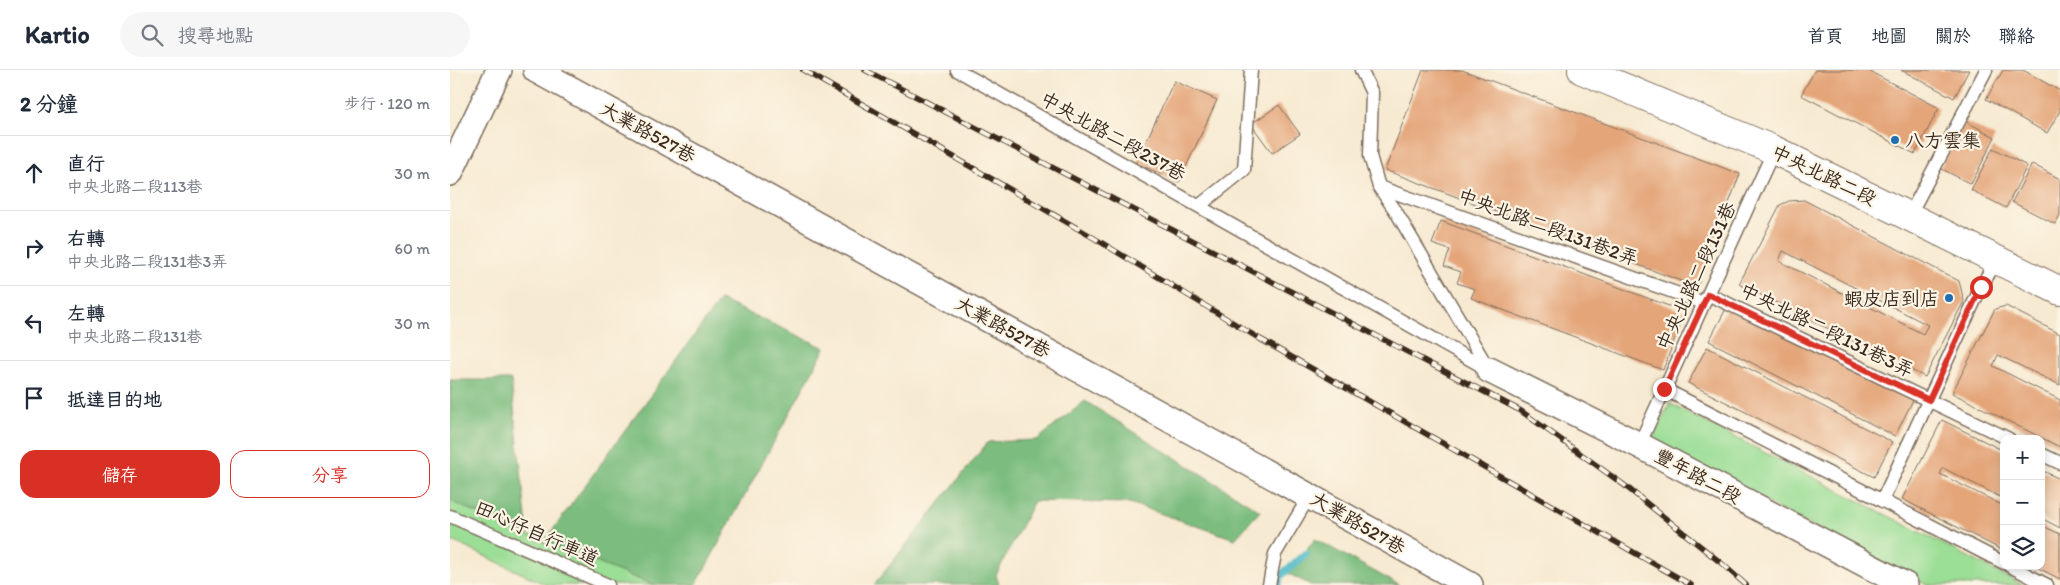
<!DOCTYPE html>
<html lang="zh-TW">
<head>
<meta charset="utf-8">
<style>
	:root { --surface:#fff; --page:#f6f6f7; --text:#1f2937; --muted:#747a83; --line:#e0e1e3; --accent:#d93025 }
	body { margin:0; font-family:Itim,"LXGW WenKai TC",sans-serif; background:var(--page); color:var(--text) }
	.controls { position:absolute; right:15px; bottom:15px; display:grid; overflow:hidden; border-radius:10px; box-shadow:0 2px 12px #0003 }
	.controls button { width:45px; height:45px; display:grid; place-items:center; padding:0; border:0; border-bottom:1px solid var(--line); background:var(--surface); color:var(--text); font:25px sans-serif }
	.stop { position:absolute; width:15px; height:15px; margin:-11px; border:4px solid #d93025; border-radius:50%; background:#fff }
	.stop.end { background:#d93025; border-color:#fff; box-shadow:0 1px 5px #0008 }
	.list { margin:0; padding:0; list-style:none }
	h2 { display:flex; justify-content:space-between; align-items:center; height:65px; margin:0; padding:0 20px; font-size:21px }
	h2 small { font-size:16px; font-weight:400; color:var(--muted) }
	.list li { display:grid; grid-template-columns:32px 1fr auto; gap:15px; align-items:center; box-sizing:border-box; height:75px; padding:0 20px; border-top:1px solid var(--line) }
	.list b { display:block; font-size:19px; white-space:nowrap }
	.list p { margin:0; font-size:16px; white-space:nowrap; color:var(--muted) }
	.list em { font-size:16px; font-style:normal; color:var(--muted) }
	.actions { display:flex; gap:10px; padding:15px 20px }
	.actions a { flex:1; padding:11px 0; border:1px solid var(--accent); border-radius:15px; text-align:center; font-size:18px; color:var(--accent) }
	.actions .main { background:var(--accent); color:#fff }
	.icon { flex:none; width:28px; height:28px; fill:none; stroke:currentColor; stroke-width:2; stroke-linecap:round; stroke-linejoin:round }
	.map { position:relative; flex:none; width:1610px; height:515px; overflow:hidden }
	header { display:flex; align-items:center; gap:30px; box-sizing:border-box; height:70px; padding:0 25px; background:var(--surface); border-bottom:1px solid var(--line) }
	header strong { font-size:24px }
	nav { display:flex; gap:28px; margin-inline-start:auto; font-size:18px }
	.search { width:350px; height:45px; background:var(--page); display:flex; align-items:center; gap:12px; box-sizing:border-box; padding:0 18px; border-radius:28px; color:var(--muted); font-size:19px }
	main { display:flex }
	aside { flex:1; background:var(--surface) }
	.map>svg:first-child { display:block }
</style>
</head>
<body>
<header>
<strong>Kartio</strong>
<div class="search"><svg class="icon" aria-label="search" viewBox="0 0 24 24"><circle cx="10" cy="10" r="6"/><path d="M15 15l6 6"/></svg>搜尋地點</div>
<nav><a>首頁</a><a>地圖</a><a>關於</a><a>聯絡</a></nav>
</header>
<main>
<aside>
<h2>2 分鐘<small>步行 · 120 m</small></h2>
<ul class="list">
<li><svg class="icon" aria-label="ahead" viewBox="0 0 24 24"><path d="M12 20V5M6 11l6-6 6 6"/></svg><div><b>直行</b><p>中央北路二段113巷</p></div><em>30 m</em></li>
<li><svg class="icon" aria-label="right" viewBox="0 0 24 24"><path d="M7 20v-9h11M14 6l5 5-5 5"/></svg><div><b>右轉</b><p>中央北路二段131巷3弄</p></div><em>60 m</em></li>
<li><svg class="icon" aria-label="left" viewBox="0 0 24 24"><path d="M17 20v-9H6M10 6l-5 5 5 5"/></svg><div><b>左轉</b><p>中央北路二段131巷</p></div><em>30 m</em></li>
<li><svg class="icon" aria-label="arrive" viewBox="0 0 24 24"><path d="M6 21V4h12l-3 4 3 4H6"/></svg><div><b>抵達目的地</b></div></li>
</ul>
<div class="actions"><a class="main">儲存</a><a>分享</a></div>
</aside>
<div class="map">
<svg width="1610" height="515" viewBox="0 0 1610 515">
	<rect width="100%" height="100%" fill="#fcf5e5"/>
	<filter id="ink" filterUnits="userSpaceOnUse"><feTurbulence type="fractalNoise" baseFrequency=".02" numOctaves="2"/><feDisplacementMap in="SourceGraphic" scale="10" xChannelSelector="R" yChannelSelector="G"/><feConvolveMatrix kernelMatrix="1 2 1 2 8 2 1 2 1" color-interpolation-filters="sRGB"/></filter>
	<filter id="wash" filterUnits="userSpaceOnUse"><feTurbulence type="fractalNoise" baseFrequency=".0096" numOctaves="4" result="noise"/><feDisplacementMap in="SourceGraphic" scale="20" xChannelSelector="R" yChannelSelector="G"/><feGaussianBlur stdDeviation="1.12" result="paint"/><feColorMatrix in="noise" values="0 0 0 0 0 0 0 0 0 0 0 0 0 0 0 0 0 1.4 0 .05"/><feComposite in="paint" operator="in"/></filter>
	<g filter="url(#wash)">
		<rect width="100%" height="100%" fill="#f7ead2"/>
		<path fill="#9bde96" stroke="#6b845a" d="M1220,334L1573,515H1477L1200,373Z
			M0,431L94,472L204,515H97L0,470Z"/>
		<path fill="#7cbd7f" stroke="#5c744e" d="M270,230L375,278L246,515H204L94,472Z
			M0,310H61L78,465L0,431Z
			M635,331L810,441L785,469L680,433L584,431L546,505L549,515H424L538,372L587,370Z
			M865,469L949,515H861L839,504Z"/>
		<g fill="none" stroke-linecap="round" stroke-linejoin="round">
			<path stroke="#4cb9c6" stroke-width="8" d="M828,515L830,506L856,484"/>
		</g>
		<g id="blocks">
			<path fill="#e4a579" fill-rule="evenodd" d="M973,0H1012L1290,104L1247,217L935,100Z
				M1365,0H1417L1489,38L1465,84L1351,25Z
				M1451,0H1519L1504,28Z
				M1553,0H1573L1610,21V41L1597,63L1536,29Z
				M724,11L767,30L729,112L686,93Z
				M829,35L850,64L822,83L801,54Z
				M1515,51L1545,67L1521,114L1490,98Z
				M1543,78L1577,96L1556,138L1521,120Z
				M1582,94L1610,109V145L1605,154L1562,132Z
				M1354,130L1509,211L1514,231L1475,307L1289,214L1330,135L1339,131ZM1333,181L1478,255L1473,264L1329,191Z
				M991,151L1235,242L1213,300L1021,228L1025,219L1007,213L1011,202L994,196L1000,180L982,174Z
				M1278,235L1463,330L1445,366L1259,271Z
				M1556,236L1610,264V315L1548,285L1543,296L1610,330V377L1502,323L1545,239Z
				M1257,277L1442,372L1424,407L1238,313Z
				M1492,350L1554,381V429L1493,398L1490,404L1554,436V481L1452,429Z
				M1591,400L1610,409V458L1591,448Z
				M1591,455L1610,464V509L1584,496H1591Z"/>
		</g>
	</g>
	<g filter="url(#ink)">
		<use href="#blocks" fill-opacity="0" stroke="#7d6d5d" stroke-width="1"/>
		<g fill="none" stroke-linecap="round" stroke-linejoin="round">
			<defs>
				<path id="service" d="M507,0L1039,300
					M911,0L922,23L920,86L929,117L945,140L1038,298
					M929,117L1254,233
					M749,136L794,100L801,0
					M1459,146L1536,0
					M1258,224L1559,369
					M1214,319L1554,493
					M1189,375L1324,80
					M1591,384L1610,393
					M1432,431L1531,217L1547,189
					M0,446L158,515
					M1560,496L1597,515
					M819,515L825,484L860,425"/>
				<path id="minor" d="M86,0L1020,515
					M0,103L49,0
					M1039,300L1189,375L1455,515"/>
				<path id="tertiary" d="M1132,0L1324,80L1610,221"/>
			</defs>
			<use href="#service" stroke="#7d6d5d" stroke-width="15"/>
			<use href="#minor" stroke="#7d6d5d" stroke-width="28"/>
			<use href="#tertiary" stroke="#7d6d5d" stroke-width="30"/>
			<use href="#service" stroke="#fff" stroke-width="12"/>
			<use href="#minor" stroke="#fff" stroke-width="25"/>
			<use href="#tertiary" stroke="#fff" stroke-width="28"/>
			<defs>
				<path id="rail" d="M353,0L639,165L810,269L1241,515
					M415,0L1071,341L1174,415L1270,492L1296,515"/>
			</defs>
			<use href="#rail" stroke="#3b2a1e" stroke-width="5.5"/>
			<use href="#rail" stroke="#fcf5e5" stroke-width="4" stroke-dasharray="11" stroke-linecap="butt"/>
		</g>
	</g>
	<g fill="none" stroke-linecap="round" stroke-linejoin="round" filter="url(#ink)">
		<path stroke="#d93025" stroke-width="6" d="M1214,319L1258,224L1479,330L1531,217"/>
	</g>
	<g fill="#1f6fb2" stroke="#fcf5e5" stroke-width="2">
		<circle cx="1445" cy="70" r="5"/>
		<circle cx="1499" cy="228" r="5"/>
	</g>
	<g text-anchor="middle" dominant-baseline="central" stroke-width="4.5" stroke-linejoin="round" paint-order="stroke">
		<g font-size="19" fill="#3b2a1e" stroke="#fcf5e5">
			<text transform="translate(198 62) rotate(29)">大業路527巷</text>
			<text transform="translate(663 66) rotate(29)">中央北路二段237巷</text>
			<text transform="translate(1374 105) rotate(26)">中央北路二段</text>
			<text transform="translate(1098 157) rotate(20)">中央北路二段131巷2弄</text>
			<text transform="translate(1246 206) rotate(-65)">中央北路二段131巷</text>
			<text transform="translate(553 257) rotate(29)">大業路527巷</text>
			<text transform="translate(1377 260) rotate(26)">中央北路二段131巷3弄</text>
			<text transform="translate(1248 406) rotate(28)">豐年路二段</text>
			<text transform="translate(908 453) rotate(30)">大業路527巷</text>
			<text transform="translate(87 463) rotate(24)">田心仔自行車道</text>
		</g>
		<g font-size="19" fill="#3b2a1e" stroke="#fcf5e5" text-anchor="start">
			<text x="1455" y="70">八方雲集</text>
			<text x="1489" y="228" text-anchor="end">蝦皮店到店</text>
		</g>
	</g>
</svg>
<div class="controls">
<button>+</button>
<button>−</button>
<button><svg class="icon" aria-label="layers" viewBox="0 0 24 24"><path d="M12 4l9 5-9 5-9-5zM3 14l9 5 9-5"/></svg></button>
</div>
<div class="stop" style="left:1531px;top:217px"></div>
<div class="stop end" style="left:1214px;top:319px"></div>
</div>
</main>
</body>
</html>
